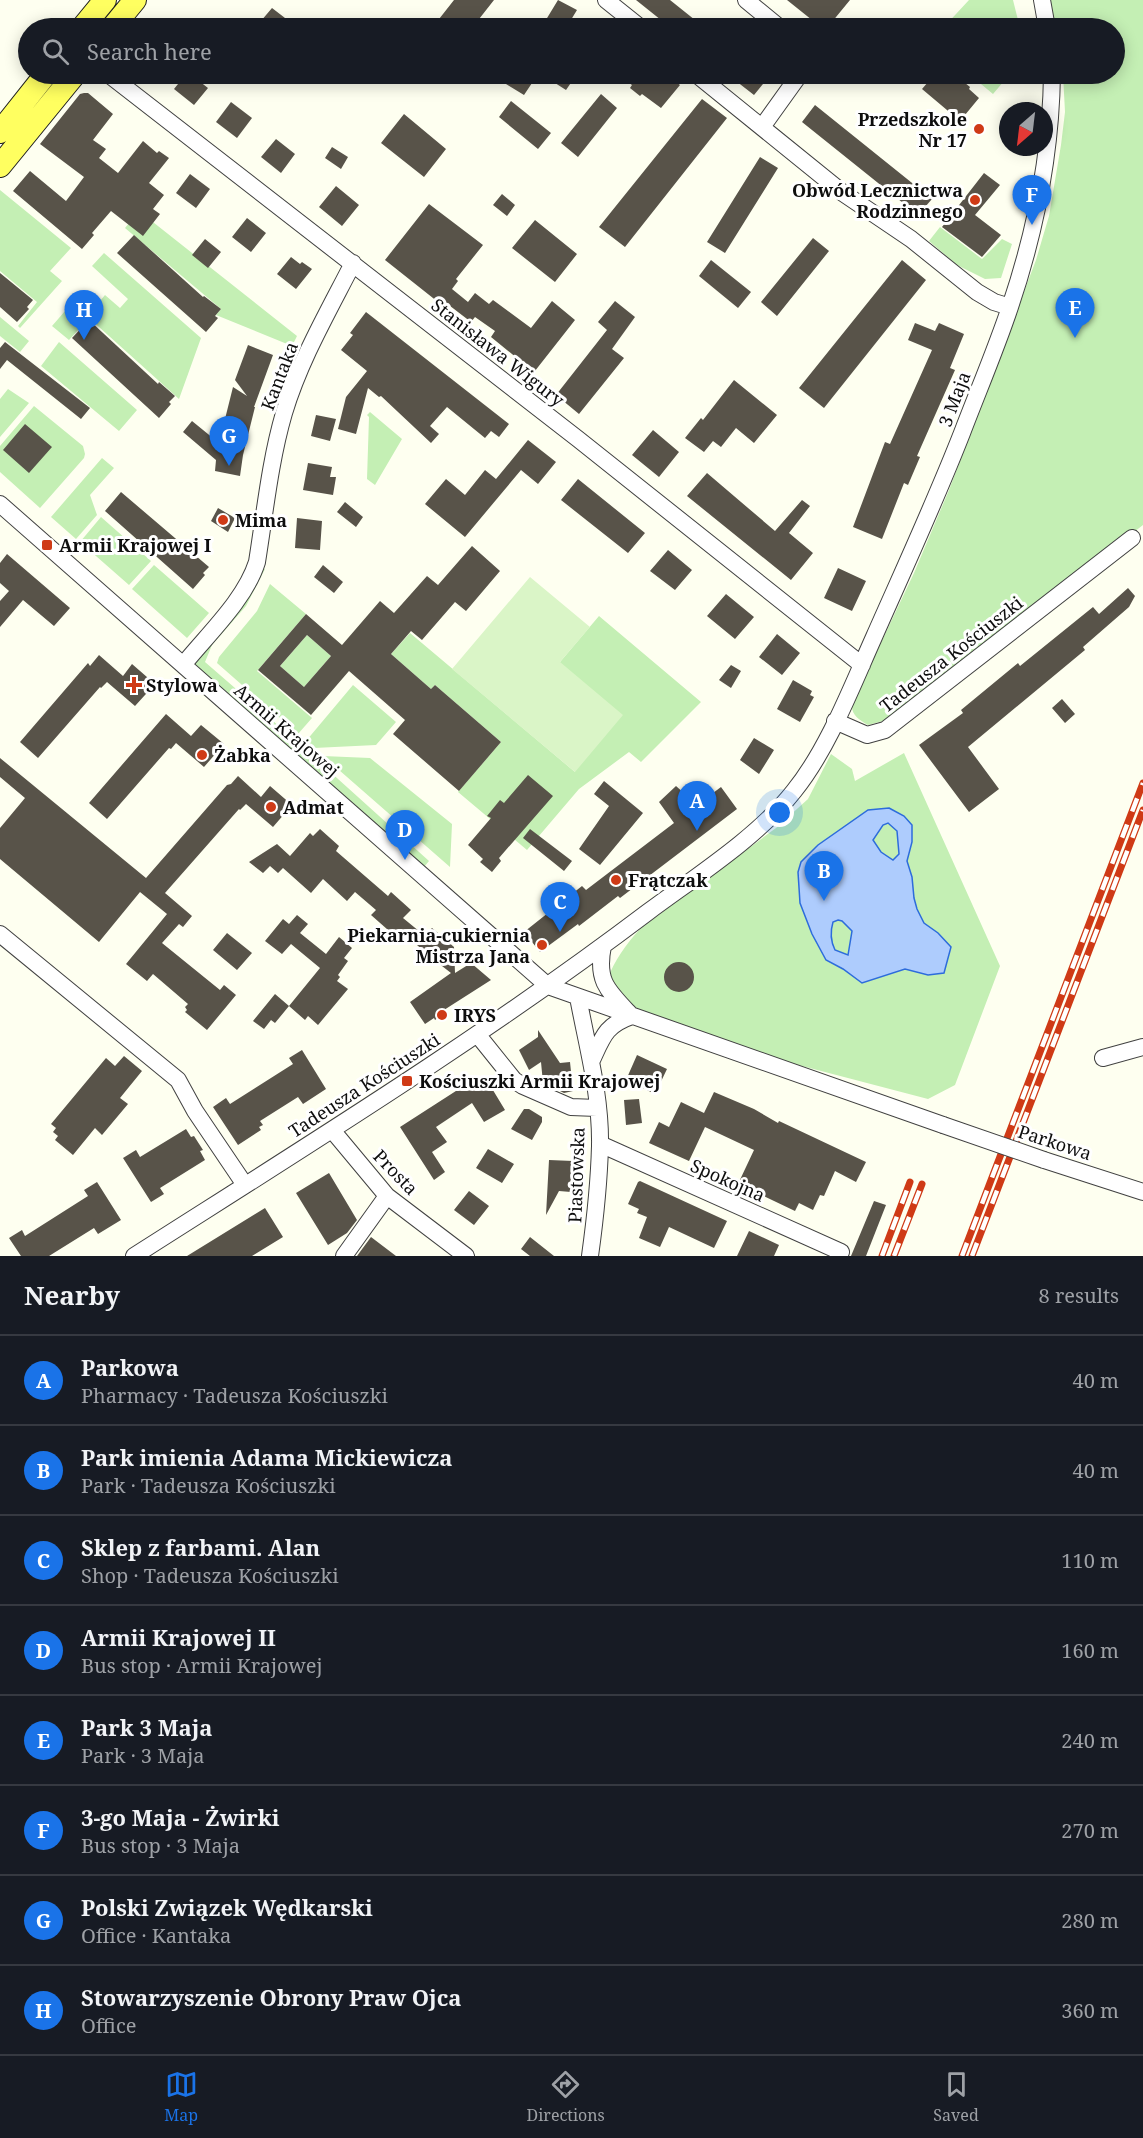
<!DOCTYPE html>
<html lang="en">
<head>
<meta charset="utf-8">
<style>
	:root { --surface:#171b24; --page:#20242c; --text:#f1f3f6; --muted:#9ea1a6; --line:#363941; --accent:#1a73e8 }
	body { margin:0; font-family:"Noto Serif",serif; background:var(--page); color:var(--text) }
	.compass { position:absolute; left:999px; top:102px; width:54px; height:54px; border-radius:50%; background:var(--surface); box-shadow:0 3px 15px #0003; rotate:208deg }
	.you { position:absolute; left:780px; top:813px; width:21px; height:21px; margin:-15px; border:4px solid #fff; border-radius:50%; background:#1a73e8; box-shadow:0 0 0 9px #1a73e833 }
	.badge { display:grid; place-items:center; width:39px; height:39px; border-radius:50%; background:var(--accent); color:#fff; font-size:20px; font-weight:700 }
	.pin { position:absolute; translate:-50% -50px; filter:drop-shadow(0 2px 3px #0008) }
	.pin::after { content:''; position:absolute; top:32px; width:21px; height:18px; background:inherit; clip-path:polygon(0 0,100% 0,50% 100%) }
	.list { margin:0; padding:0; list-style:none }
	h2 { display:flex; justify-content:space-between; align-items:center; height:78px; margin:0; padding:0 24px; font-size:26px }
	h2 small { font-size:20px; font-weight:400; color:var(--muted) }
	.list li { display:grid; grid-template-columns:39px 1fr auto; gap:18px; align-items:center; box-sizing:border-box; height:90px; padding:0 24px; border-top:2px solid var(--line) }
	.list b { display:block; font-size:22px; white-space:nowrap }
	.list p { margin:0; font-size:20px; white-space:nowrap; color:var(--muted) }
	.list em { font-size:20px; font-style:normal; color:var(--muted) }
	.icon { flex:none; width:33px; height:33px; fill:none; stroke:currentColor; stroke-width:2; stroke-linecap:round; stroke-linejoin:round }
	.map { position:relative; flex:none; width:1143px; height:1256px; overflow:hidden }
	.search { position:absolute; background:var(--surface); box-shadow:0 3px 15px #0003; left:18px; right:18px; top:18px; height:66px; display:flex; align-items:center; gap:15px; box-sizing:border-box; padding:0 21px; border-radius:33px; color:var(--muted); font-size:22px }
	.sheet { height:798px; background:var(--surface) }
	nav { display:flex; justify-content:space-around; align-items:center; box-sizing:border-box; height:84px; border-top:2px solid var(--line); background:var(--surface); font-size:16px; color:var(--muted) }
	nav a { display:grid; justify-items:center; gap:3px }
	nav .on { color:var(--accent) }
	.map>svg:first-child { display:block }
</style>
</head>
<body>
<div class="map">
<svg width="1143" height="1256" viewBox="0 0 1143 1256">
	<rect width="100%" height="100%" fill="#fefff0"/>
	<path fill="#c4efb4" d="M969,0H1013L1020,28H943Z
		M1049,0H1143V525L894,718L868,725C859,720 851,715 852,704L914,573L949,490L1036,260L1049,216L1061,145L1065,112L1063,74H1114V28H1055Z
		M969,74H1010L993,94Z
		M0,190L71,248L50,271L62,281L20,328L18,326L37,302L0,271Z
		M139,211L297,336L292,346L216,315L221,309L125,228Z
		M940,227L982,259L1002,239L1012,244L1001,278L985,279L957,265L929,241Z
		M104,253L201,338L179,399L89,318L69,340L52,326L72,303L83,313L91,304L95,307L105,295L120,308L128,299L92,266Z
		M0,317L29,341L20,352L0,336Z
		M59,342L137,410L119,431L41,366Z
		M8,389L29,403L0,437V399Z
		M34,406L83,446L85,454L84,458L40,508L0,472V446Z
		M370,412L402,439L375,485L367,479L369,417L367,415Z
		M102,458L114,468L90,495L97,515L76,539L51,517Z
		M101,517L151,561L129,585L80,542Z
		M154,565L209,613L187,638L132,589Z
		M259,566L265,569L246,606L212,645L205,662L287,733L429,861L424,867L193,664Z
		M270,584L306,614L257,671L312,718L298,734L217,663L219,657L257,611Z
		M599,616L701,702L641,762L629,752L579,789L527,850L458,792L501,742L435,685L431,689L391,654L410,633L575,772L560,662Z
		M307,635L331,656L304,687L280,666Z
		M353,685L396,722L376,745L314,748L306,741Z
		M904,753L1000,966L955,1085L928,1099L783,1061L618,1007L607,980C615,960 625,945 641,928L776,828L808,799L831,754L852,769L855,781Z
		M323,756L370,758L452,824L450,867Z"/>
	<path fill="#daf5c7" d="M530,577L590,627L560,662L623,715L575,772L452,669Z"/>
	<path fill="#aeccfd" stroke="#2d6cdc" stroke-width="1.5" fill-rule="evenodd" d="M889,808L904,816L912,825V842L907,861L912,877L914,898L917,909L924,923L938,933L951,947L944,973L928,975L905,969L862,983L843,969L826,960L812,934L800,903L798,872L801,862L818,845L868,810ZM888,823L897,831L899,854L893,860L881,852L873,840L883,825ZM838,920L842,921L852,931L848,955L835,950C830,940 830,932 833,922Z"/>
	<path fill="#585349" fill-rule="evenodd" d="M454,0H494L472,28H432Z
		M558,0L577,10L566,28H541Z
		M636,0H670L705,28H671Z
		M787,0H850L827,28H822Z
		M272,8L298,28H255Z
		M186,74H190L208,88L194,105L174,89Z
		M513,74H538L524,95L506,84Z
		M541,74H577L566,90Z
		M617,74H666L680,85L661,108L642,94L640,96L630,88L632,85Z
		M727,74H771L754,95Z
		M935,74H954L970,87L969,89L979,98L960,121L922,89Z
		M84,93H88L113,114L93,140L106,149L99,158L118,173L143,141L157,153L159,151L169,158L149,183L164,195L153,209L160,214L143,236L111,211L92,233L94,235L82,249L13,191L30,171L66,201L84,177L40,144L80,94Z
		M601,94L617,108L578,157L561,143Z
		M702,99L727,118L625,247L599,227Z
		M511,101L551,133L538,149L499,117Z
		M231,102L252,118L237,138L216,122Z
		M815,105L932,199L918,215L802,122Z
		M404,114L446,149L424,177L381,143Z
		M276,139L295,154L281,173L261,157Z
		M332,147L348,157L341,169L325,158Z
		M760,157L778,168L725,253L707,242Z
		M984,173L1000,185L975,215L1001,235L982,257L942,227Z
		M190,174L210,189L196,208L176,193Z
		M336,186L359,205L342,226L319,207Z
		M502,194L515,205L507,216L493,205Z
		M429,204L483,245L456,279L458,281L452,289L468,302L475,293L489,304L493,300L531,328L552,301L575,320L531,376L520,367L523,363L491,337L495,331L475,317L471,322L441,299L438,302L385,260Z
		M247,218L266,233L251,252L232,237Z
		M535,220L577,254L555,282L512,248Z
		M134,235L203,297L204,296L221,309L215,316L218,318L206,332L117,253Z
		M813,238L829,251L777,316L761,302Z
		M205,239L221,252L208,268L192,255Z
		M291,257L300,264L302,262L312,269L296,289L277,274Z
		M711,260L751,292L738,308L699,276Z
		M902,260L926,280L824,408L799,388Z
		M0,273L33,300L27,307L29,309L17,322L0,307Z
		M615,301L635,317L612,349L624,358L579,414L556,395L607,330L598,322Z
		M366,312L509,424L499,437L491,431L485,438L447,407L430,426L439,434L431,443L381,396L379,397L368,388L356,434L338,429L346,397L367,371L341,350L353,335L350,333Z
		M89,320L158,384L159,382L175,396L169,402L171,404L159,418L72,338Z
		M915,323L935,331L939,323L964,334L950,368L955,370L917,456L920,457L908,485L904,483L882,539L853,527L885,442L890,444L932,350L908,340Z
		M5,342L90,408L81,419L7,360L0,369V348Z
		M248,345L273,355L254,407H255L243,455L240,476L215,471L216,460L183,432L192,421L219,443L233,387L247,396L235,380Z
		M734,380L777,415L754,443L736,428L721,447L713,441L704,452L685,438L701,418L703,420Z
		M316,415L336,419L330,441L311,436Z
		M25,424L52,447L29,473L3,450Z
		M653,430L679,452L659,477L632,455Z
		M528,440L556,462L538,484L521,470L465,537L425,504L446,479L465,495L485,470L496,479Z
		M308,463L332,467L330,477H336L333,495L303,490Z
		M707,473L775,531L802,500L810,506L789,533L813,553L791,580L687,496Z
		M578,479L645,533L628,553L561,500Z
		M121,492L209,567L203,573L205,575L193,589L105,511Z
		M345,502L363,517L356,527L337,512Z
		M218,508L235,518L228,532L211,521Z
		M297,518L322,521L320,550L295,548Z
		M472,546L500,571L466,611L455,602L422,640L411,631L391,654L431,689L435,685L501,742L459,791L393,734L405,720L349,671L311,715L258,670L306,614L342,645L380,601L394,613L427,576L438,585ZM307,635L331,656L304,687L280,666Z
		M668,550L692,570L675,590L650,571Z
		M7,554L70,608L54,626L23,600L0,627V601L9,591L0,583V563Z
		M323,565L343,582L334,593L314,577Z
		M838,568L866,581L852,611L824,598Z
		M1128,588L1135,596L1129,607L1083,647L1085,650L968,747L999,789L969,812L919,745L963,713L961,710L1018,663L1020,666L1093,607L1099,614Z
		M726,594L754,617L735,639L707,616Z
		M777,634L800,653L782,675L759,657Z
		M99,655L123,676L132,664L155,684L135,706L107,682L101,688L100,687L38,758L20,742L88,663L90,666Z
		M731,665L741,671L731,688L719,680Z
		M793,680L812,691L810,695L814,697L800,722L777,709Z
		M1062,699L1075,714L1065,723L1052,708Z
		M166,714L191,736L201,725L224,744L204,767L176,743L171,749L169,748L107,819L89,803Z
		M754,738L774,750L759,774L740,760Z
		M0,758L146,878L227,785L231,784L238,776L261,797L270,786L292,805L273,827L246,804L240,810L239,809L165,893L192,916L183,927L179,924L162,943L220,990L224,985L236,995L207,1030L185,1012L187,1010L185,1007L188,1004L153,974L147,981L126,964L167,914L140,892L99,942L0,859V828L25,798L0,777Z
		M528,775L553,796L499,858L501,861L492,872L480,862L483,859L468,845L491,818L487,816L500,800L504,803Z
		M604,781L643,813L600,865L579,849L609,806L594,794Z
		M676,786L697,805L721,787L737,809L620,898L618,896L579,926L578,924L540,952L524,932L582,886L586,890L674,823L659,802Z
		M320,829L339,846L336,851L388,896L391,892L411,910L403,918L425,936L432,928L454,947L455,973L471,963L491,980L444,1010L446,1012L435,1020L434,1018L425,1024L410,1002L451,973L433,959L417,960L425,952L401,931L396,937L371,915L376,910L355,892L347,901L323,879L311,893L283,868L278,873L270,866L263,873L249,862L277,844L290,856L310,833L313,836Z
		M530,829L572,861L564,871L523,838Z
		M297,915L308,924L300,933L326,954L339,937L352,948L344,958L348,961L338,975L340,977L337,981L348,989L318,1025L308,1016L305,1020L289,1006L320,968L291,944L282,954L265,941L283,919L289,924Z
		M227,933L252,953L237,970L213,950Z
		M664 977a15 15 0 1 1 30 0a15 15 0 1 1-30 0Z
		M275,994L289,1006L275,1023L271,1020L264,1029L253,1021Z
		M538,1030L560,1063L570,1062L573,1091L564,1093L558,1090L557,1084L548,1086L543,1083L541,1062L529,1070L519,1050L538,1037Z
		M302,1050L326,1089L303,1104L298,1097L260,1121L263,1125L259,1127L261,1130L238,1145L213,1107L226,1098L230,1104L293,1064L289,1058Z
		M637,1055L667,1069L655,1094L626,1080Z
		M124,1056L142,1071L120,1098L128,1104L102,1135L95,1128L73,1155L55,1140L58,1136L53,1132L56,1128L51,1124L106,1058L115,1066Z
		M485,1077L505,1110L484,1122L472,1103L436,1127L447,1142L432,1152L445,1172L434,1180L400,1127L473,1080L475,1083Z
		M714,1092L754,1109L778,1123L779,1121L866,1162L856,1182L835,1171L824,1196L820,1195L813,1210L799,1203L795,1211L738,1184L754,1150L705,1127L689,1161L649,1143L659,1122L669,1127L681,1102L704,1113Z
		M639,1099L642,1123L626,1125L624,1100Z
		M524,1109H529L542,1117V1122L532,1140L511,1129Z
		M186,1129L191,1137L194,1136L203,1150L200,1151L205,1160L160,1188L164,1194L151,1202L123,1158L136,1150L140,1157Z
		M488,1149L514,1164L502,1183L476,1168Z
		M549,1160L573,1161L571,1192L559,1191L546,1215Z
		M329,1173L357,1220L347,1233L328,1245L296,1193Z
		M640,1181L727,1221L714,1248L669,1227L660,1247L639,1238L647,1217L637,1213L639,1209L628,1204L638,1182Z
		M97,1182L121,1220L98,1234L94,1228L49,1256H21L9,1238L22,1230L25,1236L88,1196L84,1190Z
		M469,1191L489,1206L474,1225L454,1210Z
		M874,1201L886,1205L866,1256H851Z
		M265,1208L283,1237L252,1256H187Z
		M749,1231L779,1245L774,1256H737Z
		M371,1237L396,1256H357Z
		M530,1237L554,1256H530L521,1249Z"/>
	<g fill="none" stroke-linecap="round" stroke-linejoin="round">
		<defs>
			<path id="minor" d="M606,0L641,28
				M746,0L780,28
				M1042,0L1047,28
				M108,74L578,439L862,665
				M696,74L843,193L911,239L977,292L994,302L1010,307
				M762,127L800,74
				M0,504L548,986L943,1125
				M183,665C208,634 245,600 257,562C265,512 270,461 284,413C300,360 328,312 353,263
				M835,721L867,735L885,730L1132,538
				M0,934L178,1080L195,1111L245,1185
				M603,946C596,980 607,990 629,1013
				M578,997C587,1046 601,1095 600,1146C599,1183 595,1220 590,1256
				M477,1034L514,1080L523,1086L571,1107L597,1108
				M1103,1058L1143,1047
				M592,1060C603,1036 606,1025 632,1016
				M332,1130L387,1196L466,1256
				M600,1144L841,1252
				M1044,1160L1143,1192
				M134,1256C308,1145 483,1037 648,912C695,877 758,837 794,791C828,749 852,686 874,637C904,569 935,502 962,433C978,391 996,349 1010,307C1035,233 1051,152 1052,74
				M344,1256L387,1196"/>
			<path id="major" d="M82,28L105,0
				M112,28L135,0
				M0,132L46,74
				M0,166L75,74"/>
		</defs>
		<use href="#minor" stroke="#414141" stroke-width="18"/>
		<use href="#major" stroke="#1f1f1f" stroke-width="24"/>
		<use href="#minor" stroke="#fff" stroke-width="16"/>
		<use href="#major" stroke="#ffff60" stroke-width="22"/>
		<defs>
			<path id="rail" d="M882,1256L910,1182
				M894,1256L922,1184
				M962,1256L1143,783
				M972,1256L1143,810"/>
		</defs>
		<use href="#rail" stroke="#cf3a16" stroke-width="7"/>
		<use href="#rail" stroke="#fff" stroke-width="4.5" stroke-dasharray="14" stroke-linecap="butt"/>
		<defs>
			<path id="minor-bridge" d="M943,1125L1044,1160"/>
		</defs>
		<use href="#minor-bridge" stroke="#414141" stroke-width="18" stroke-linecap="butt"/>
		<use href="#minor-bridge" stroke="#fff" stroke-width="16"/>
	</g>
	<g fill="#cf3a16" stroke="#fff" stroke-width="2">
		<circle cx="979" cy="129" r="6"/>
		<circle cx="975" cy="200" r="6"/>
		<circle cx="223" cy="520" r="6"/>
		<rect x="41" y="539" width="12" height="12" rx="3"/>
		<path d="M131 676h6v6h6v6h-6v6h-6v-6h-6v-6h6z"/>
		<circle cx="202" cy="755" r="6"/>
		<circle cx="271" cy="807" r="6"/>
		<circle cx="616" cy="880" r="6"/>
		<circle cx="542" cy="945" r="6"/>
		<circle cx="442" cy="1015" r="6"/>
		<rect x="401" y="1075" width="12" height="12" rx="3"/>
	</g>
	<g text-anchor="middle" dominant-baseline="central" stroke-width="6" stroke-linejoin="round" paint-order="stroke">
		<g font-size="18" font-weight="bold" fill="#0e0e0e" stroke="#fff" text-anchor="start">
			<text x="967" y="119" text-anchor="end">Przedszkole<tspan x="967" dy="21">Nr 17</tspan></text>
			<text x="963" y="190" text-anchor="end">Obwód Lecznictwa<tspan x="963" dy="21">Rodzinnego</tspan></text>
			<text x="235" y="520">Mima</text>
			<text x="59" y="545">Armii Krajowej I</text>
			<text x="146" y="685">Stylowa</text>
			<text x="214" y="755">Żabka</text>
			<text x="283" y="807">Admat</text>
			<text x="628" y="880">Frątczak</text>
			<text x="530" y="935" text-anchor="end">Piekarnia-cukiernia<tspan x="530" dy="21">Mistrza Jana</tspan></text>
			<text x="454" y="1015">IRYS</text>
			<text x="419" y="1081">Kościuszki Armii Krajowej</text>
		</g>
		<g font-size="18" fill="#0e0e0e" stroke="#fff">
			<text transform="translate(498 352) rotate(38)">Stanisława Wigury</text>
			<text transform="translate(279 376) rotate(-69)">Kantaka</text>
			<text transform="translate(954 399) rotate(-69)">3 Maja</text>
			<text transform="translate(951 654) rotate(-38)">Tadeusza Kościuszki</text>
			<text transform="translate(287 730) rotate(41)">Armii Krajowej</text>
			<text transform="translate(364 1085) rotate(-33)">Tadeusza Kościuszki</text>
			<text transform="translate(1055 1142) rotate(18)">Parkowa</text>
			<text transform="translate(396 1172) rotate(46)">Prosta</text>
			<text transform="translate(576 1175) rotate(-88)">Piastowska</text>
			<text transform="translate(728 1180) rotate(24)">Spokojna</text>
		</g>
	</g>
</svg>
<svg class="compass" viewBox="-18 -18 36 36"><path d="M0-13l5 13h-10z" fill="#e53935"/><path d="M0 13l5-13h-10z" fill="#9ea1a6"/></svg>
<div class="you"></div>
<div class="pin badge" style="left:697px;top:831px">A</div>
<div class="pin badge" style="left:824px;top:901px">B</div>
<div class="pin badge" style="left:560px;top:932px">C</div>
<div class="pin badge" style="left:405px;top:860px">D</div>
<div class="pin badge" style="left:1075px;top:338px">E</div>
<div class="pin badge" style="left:1032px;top:225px">F</div>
<div class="pin badge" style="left:229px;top:466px">G</div>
<div class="pin badge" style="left:84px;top:340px">H</div>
<div class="search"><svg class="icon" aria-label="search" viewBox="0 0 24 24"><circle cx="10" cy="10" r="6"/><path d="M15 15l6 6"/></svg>Search here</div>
</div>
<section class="sheet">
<h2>Nearby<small>8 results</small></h2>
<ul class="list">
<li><span class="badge">A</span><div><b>Parkowa</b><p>Pharmacy · Tadeusza Kościuszki</p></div><em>40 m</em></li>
<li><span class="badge">B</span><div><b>Park imienia Adama Mickiewicza</b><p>Park · Tadeusza Kościuszki</p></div><em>40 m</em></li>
<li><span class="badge">C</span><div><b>Sklep z farbami. Alan</b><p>Shop · Tadeusza Kościuszki</p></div><em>110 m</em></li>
<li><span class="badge">D</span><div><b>Armii Krajowej II</b><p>Bus stop · Armii Krajowej</p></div><em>160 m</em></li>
<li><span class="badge">E</span><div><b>Park 3 Maja</b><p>Park · 3 Maja</p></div><em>240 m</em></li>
<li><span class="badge">F</span><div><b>3-go Maja - Żwirki</b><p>Bus stop · 3 Maja</p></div><em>270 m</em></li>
<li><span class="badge">G</span><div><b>Polski Związek Wędkarski</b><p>Office · Kantaka</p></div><em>280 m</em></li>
<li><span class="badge">H</span><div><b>Stowarzyszenie Obrony Praw Ojca</b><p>Office</p></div><em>360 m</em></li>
</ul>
</section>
<nav>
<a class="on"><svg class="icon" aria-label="map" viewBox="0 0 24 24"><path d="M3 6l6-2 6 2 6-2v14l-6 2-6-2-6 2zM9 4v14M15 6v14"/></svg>Map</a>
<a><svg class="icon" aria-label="directions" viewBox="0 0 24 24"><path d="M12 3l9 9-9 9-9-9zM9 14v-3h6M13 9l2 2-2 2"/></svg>Directions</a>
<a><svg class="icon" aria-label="saved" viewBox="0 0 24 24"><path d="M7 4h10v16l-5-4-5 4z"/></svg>Saved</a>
</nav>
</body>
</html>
